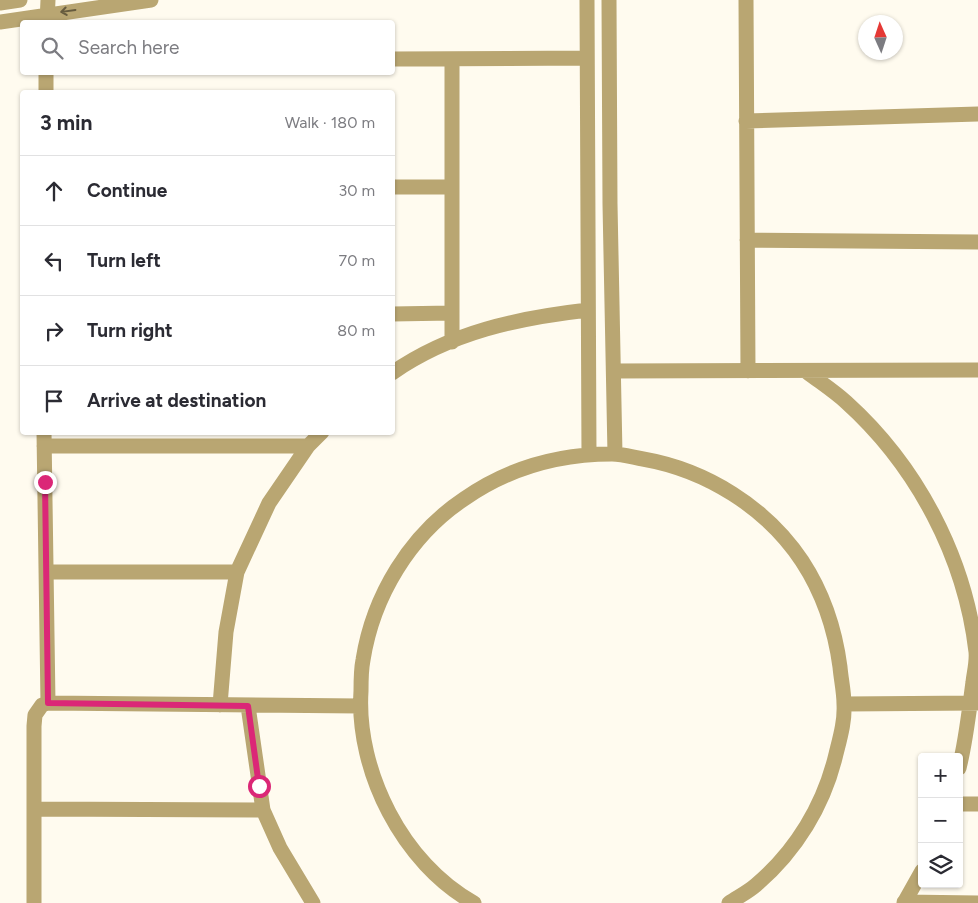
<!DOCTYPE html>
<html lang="en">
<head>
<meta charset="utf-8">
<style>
	:root { --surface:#fff; --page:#f7f7f7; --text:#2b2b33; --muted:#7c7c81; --line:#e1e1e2 }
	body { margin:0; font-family:Figtree,sans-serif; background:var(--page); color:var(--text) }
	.controls { position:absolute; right:15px; bottom:15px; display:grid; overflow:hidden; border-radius:5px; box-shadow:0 1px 4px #0004 }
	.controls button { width:45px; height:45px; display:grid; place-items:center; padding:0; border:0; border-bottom:1px solid var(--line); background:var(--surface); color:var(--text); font:25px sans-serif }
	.compass { position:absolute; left:858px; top:15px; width:45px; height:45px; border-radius:50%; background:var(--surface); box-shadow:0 1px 4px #0004; rotate:357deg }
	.stop { position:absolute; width:15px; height:15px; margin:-11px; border:4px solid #db2777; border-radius:50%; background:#fff }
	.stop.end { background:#db2777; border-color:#fff; box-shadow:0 1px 5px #0008 }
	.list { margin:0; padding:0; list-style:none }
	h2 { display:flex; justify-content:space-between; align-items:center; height:65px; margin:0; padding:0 20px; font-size:21px }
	h2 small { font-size:16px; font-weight:400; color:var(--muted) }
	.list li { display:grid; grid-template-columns:32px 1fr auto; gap:15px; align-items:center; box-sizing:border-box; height:70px; padding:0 20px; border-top:1px solid var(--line) }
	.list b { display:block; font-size:19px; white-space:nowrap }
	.list em { font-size:16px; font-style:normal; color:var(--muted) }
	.icon { flex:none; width:28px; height:28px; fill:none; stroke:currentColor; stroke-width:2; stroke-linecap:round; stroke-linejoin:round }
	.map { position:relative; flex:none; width:978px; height:903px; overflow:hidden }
	.search { position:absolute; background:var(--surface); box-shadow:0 1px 4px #0004; left:20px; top:20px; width:375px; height:55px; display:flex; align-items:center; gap:12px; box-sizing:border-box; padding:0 18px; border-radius:5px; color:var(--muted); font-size:19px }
	.panel { position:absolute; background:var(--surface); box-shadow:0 1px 4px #0004; left:20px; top:90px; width:375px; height:345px; border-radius:5px }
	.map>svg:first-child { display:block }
</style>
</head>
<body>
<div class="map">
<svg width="978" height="903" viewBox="0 0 978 903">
	<rect width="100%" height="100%" fill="#fffbef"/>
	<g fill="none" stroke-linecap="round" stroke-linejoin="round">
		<path stroke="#b9a672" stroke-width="15" d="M587,0L589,455
			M609,0L610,204L615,454
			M746,0L748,371
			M0,3L20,0
			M0,22L151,0
			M47,22L48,0
			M392,59L587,58
			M46,92V72
			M746,121L978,114
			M392,187H452
			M747,240L978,242
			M392,314L452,313
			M452,342V59
			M614,371L978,370
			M807,372C820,382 834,391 846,402C917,466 965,557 976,652C977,662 974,673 973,682C969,711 966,741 959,768
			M392,373C451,332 518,318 588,310
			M44,432L48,703
			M44,446H308
			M46,572H237
			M845,704L978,703
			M220,705L226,632L237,572L269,503L308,446L322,432
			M248,706L263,810L280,848L313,903
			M959,804H978
			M34,809L263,810
			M904,902L978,903
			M34,903V726L35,715L42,705L48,703L360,706
			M474,903C403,864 356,771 361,691C361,681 361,670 363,660C373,596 410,535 464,499C507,469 558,454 612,454C622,454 632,457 643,459C706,470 766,507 802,561C823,593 835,629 840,667C841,679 844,692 844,704C845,721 840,738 836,754C824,805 796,851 756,885C748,892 738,897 729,903
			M904,903L922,871"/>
	</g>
	<defs><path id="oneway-shaft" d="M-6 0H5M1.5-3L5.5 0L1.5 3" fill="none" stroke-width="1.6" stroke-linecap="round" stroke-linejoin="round" transform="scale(1.25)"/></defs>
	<use stroke="#665b3e" href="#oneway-shaft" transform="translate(68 11) rotate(172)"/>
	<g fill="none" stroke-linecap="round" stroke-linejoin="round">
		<path stroke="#db2777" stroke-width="6" d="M45,482L48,703L248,706L259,786"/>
	</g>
</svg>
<div class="controls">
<button>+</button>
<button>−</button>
<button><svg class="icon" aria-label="layers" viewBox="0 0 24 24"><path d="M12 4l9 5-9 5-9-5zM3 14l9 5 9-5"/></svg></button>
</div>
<svg class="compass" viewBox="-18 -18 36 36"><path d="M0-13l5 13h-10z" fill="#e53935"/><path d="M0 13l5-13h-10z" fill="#7c7c81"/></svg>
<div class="stop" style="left:259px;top:786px"></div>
<div class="stop end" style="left:45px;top:482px"></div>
<div class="search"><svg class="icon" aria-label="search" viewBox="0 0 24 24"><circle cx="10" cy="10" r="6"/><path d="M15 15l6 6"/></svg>Search here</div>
<section class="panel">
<h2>3 min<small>Walk · 180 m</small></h2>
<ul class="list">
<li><svg class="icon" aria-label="ahead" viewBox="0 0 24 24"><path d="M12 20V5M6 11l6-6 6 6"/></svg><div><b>Continue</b></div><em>30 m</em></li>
<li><svg class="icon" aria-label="left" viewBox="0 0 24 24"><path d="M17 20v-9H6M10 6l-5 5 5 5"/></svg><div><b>Turn left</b></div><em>70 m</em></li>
<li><svg class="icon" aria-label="right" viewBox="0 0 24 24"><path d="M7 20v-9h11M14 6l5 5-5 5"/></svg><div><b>Turn right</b></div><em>80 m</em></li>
<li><svg class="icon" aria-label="arrive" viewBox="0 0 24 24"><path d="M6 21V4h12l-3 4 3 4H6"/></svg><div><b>Arrive at destination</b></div></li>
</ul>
</section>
</div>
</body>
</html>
